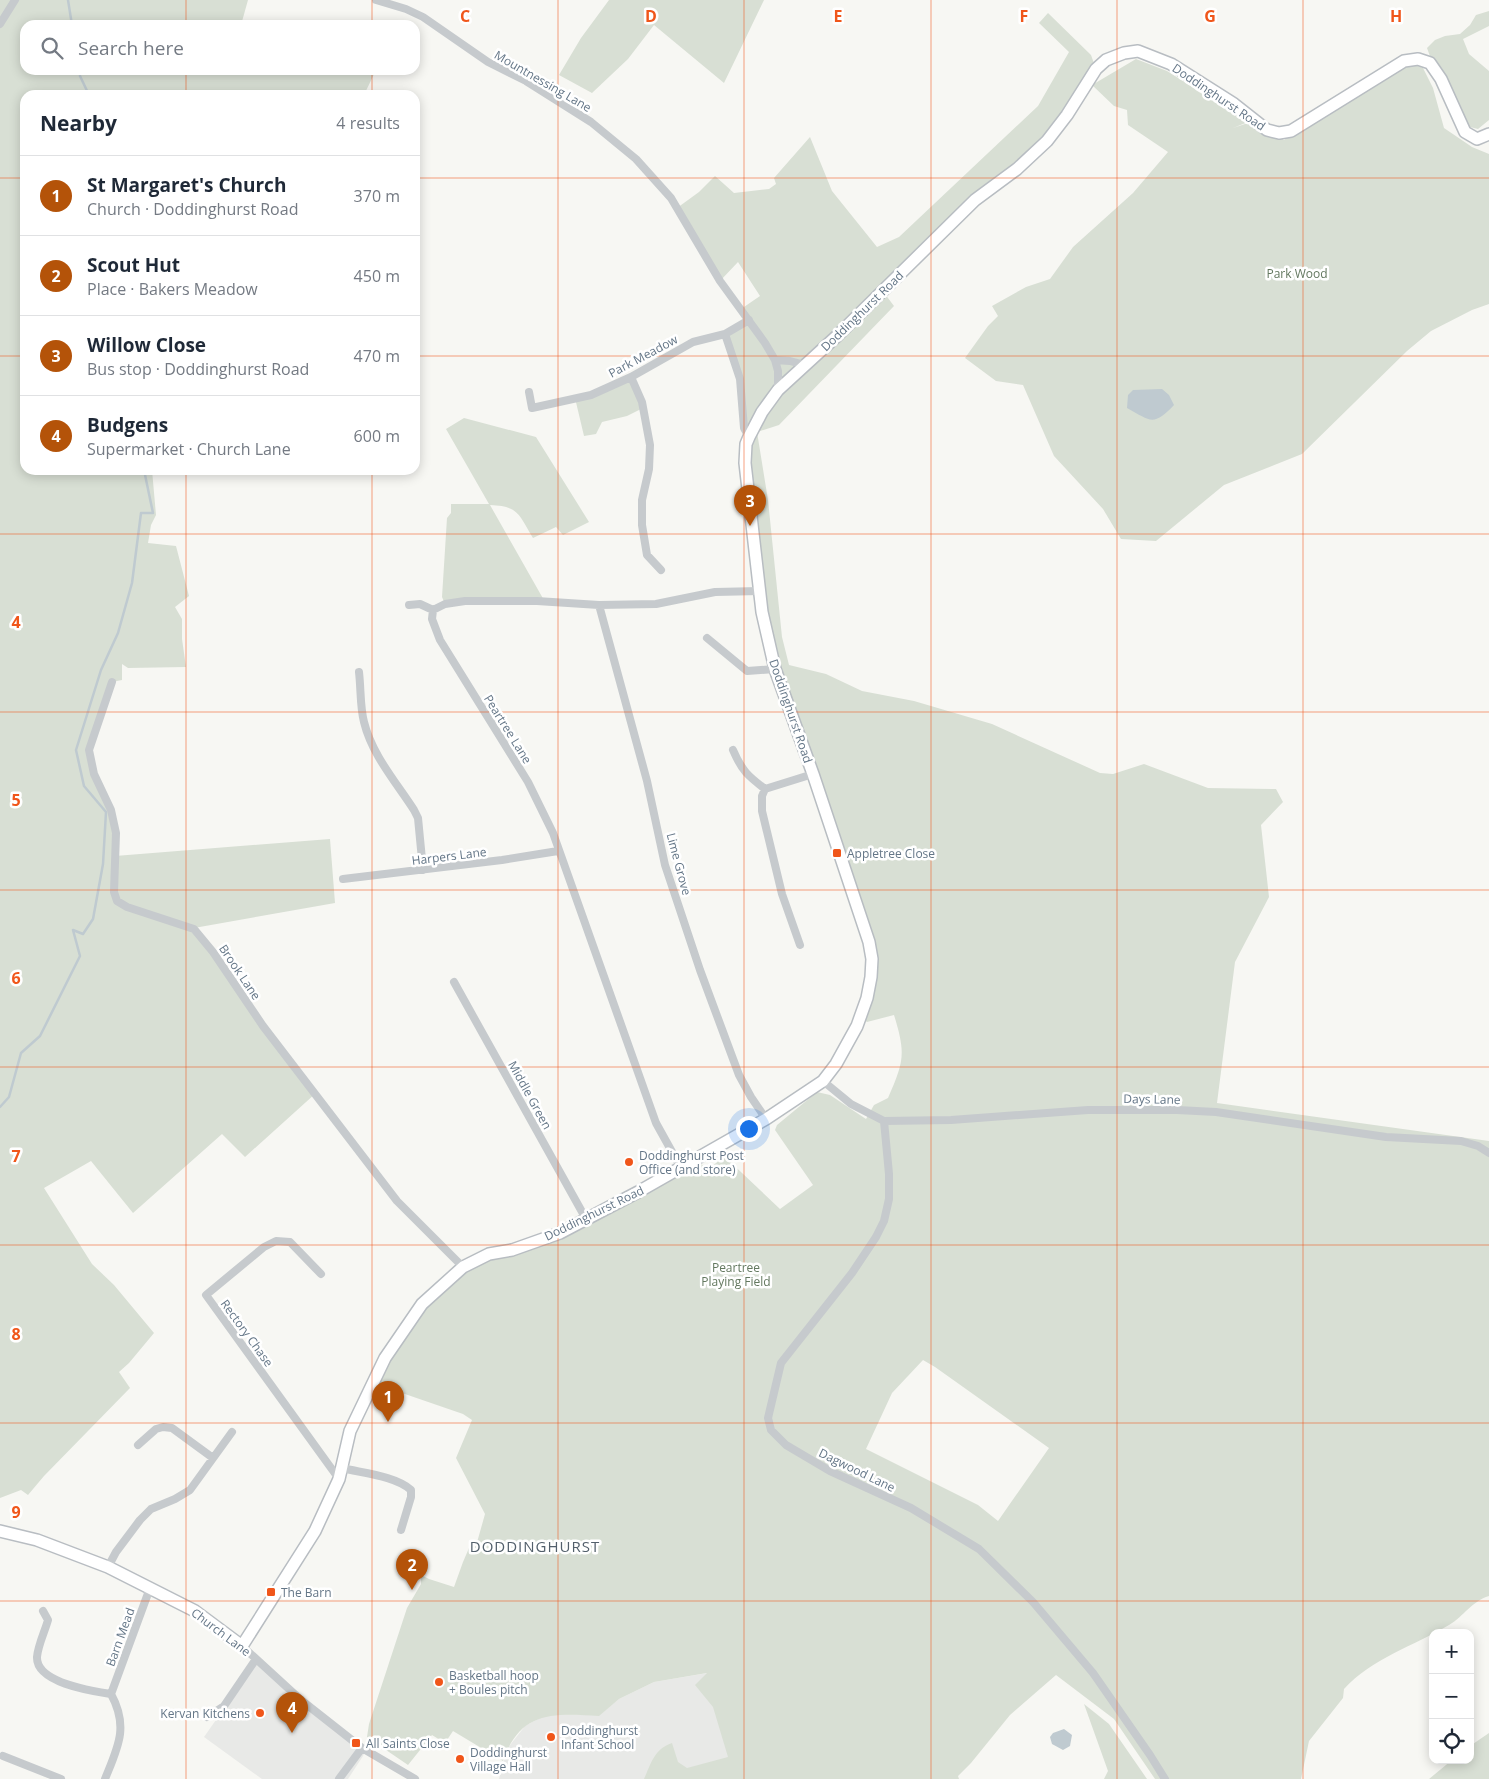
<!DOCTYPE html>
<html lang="en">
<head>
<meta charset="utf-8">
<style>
	:root { --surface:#fff; --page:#f6f6f7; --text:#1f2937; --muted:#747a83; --line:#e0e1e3; --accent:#b45309 }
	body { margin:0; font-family:"Open Sans",sans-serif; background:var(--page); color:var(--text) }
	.controls { position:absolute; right:15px; bottom:15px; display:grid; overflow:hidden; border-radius:10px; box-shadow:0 2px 12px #0003 }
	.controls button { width:45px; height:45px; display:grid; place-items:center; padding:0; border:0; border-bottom:1px solid var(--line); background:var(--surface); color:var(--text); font:25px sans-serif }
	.you { position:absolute; left:748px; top:1128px; width:18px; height:18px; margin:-12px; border:4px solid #fff; border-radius:50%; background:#1a73e8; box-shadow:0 0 0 8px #1a73e833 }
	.badge { display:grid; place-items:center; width:32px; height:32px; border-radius:50%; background:var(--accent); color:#fff; font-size:16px; font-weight:700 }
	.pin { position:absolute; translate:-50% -41px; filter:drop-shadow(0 1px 2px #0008) }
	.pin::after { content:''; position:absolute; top:26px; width:18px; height:15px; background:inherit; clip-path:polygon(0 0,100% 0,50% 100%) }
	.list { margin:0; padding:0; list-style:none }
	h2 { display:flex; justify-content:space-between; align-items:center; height:65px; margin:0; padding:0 20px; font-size:21px }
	h2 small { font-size:16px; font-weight:400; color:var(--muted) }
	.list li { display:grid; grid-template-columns:32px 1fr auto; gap:15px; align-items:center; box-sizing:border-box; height:80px; padding:0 20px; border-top:1px solid var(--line) }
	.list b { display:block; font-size:19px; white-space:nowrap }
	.list p { margin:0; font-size:16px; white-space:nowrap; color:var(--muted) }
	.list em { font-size:16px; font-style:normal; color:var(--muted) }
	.icon { flex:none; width:28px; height:28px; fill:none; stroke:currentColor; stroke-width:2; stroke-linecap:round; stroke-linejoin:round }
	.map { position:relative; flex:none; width:1489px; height:1779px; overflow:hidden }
	.search { position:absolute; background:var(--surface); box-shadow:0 2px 12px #0003; left:20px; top:20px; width:400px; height:55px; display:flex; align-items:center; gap:12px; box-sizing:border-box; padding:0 18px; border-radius:15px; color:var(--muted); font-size:19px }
	.panel { position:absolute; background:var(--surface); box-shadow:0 2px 12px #0003; left:20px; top:90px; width:400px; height:385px; border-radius:15px }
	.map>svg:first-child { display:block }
</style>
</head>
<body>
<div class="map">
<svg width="1489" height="1779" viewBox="0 0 1489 1779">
	<rect width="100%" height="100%" fill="#f7f7f3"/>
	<path fill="#e8e9e7" d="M258,1660L365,1751L363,1756L348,1779H262L204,1737Z
		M708,1673L736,1755L673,1779H499L507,1749L525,1726L545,1715L567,1713L599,1715L619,1699L654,1682Z"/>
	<path fill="#d8dfd4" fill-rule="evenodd" d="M0,0H248L241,25H25V70H370L375,72L364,95H25V470H152L156,515L151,525L148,543L176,546L189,596L175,607L182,619V639L186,667L128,668L122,664V680L112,682L89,750L91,762L111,810L115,856L330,839L335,903L194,928L316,1093L245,1157L222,1134L133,1213L91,1161L44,1188L92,1264L114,1285L154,1333L129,1363L119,1372L130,1388L44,1476L28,1495L21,1490L0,1498Z
		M609,0H764L724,83L654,25L628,59L592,93L559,75L581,38Z
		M1489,11V26L1463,39L1469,54L1489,71V120L1478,129L1466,126L1431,59L1427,48L1435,40L1445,36L1460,34L1470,25L1476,15Z
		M1048,13L1091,55L1096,69L1047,141L975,200L885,294L894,306L779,425L757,432L768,500L782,637L789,665L826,674L862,691L914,701L992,724L1100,773L1113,774L1144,764L1208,788L1276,789L1283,802L1261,825L1269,897L1235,962L1217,1103L1489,1141V1596C1472,1601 1464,1616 1449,1625C1414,1646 1372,1658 1344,1689L1343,1698L1309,1741L1301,1779H1155L1114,1719L1056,1675L1010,1715L971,1763L958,1776L959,1779H644C651,1764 654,1749 672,1743L678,1762L687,1768L728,1757L713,1707L695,1685L707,1673L654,1682L619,1699L599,1716C553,1713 520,1711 503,1761L453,1731L445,1743L432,1735L408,1765L367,1737L369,1724L407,1608L421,1584V1575L429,1579L454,1587L463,1562L469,1548L476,1546L485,1514L456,1458L472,1420L463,1414L373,1383L422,1304L463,1267L530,1245L578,1231L700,1163L708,1170L724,1156L780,1209L813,1185L775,1130L777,1125L817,1092L830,1095L866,1119L874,1105L888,1098C904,1061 906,1054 894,1015L867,1022L860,1017L872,959L775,670L746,444L740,379L725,334L748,320L741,309L760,296L738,262L720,281L677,208L699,192L715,176L734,193L769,189L776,184L774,178L810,137L832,191L877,247L899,237L1038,106L1069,52L1039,23ZM923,1360L935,1367L1049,1448L998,1521L978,1505L866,1449L892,1393Z
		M1136,59L1167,71L1248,122L1233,128L1251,122L1284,140L1407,62L1423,68L1433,88L1444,128L1472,147L1489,154V304L1472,310L1431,331L1407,351L1302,454L1224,485L1156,541L1121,539L1103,509L1054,456L1023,385L996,381L965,358L988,326L998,316L992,306L1026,287L1050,279L1073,247L1133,193L1168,152L1128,125L1127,110L1114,106L1092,85Z
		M631,377L643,408L627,416L602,422L596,434L584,436L575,398Z
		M464,418L536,437L589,522L563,535L556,527L533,538C519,515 519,506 490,505L545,602L445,604L442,597L447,518L451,513V504H489L446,429Z
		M1084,1704L1109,1724L1147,1779H1104L1108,1771Z
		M1489,1733V1779H1429L1452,1760H1470V1746Z"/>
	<path fill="#bfcad0" d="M1162,389L1169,395L1174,405C1153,427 1151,421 1127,408L1128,395L1133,390Z
		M1064,1729L1072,1735L1070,1746L1063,1750L1052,1744L1050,1737L1053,1733Z"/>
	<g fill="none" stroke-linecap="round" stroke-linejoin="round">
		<path stroke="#bfcad0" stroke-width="2.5" d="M68,0L72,25
			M80,70V76L89,95
			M0,1107L9,1097L21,1053L40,1036L80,956L73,930L83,934L93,919L103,864L106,812L84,786L76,750L101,670L118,633L132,583L141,513H153L144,470"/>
		<defs>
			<path id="secondary" d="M0,1531L37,1540L108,1567L195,1611L242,1646L315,1531L339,1479L350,1431L385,1358L422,1304L463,1267L489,1254L512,1250L560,1233L638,1192L766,1119L823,1081L836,1064L857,1026L867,998L871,977L872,959L869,942L813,774L775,669L762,612L745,463L746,444L749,437L762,412L778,390L838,335L975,200L1017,169L1047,141L1067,115L1096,69L1106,60L1124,53L1138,51L1171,64L1234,104L1267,130L1279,133L1291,131L1404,61L1418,59L1430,63L1441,79L1465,132L1477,139L1489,134"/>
		</defs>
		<use href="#secondary" stroke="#b8bdc2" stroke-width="14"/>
		<path stroke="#c6cacd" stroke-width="8" d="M376,0L406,9L423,17L488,62L526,81L591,122L636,159L671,198L720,281L765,343L775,360L778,371V390
			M0,24L15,0
			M725,334L740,379L744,428L749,437
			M775,360L790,361L805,365
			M631,377L642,402L650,445L649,469L642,500V525L647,555L661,570
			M529,392L532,408L591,395L631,377L693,342L725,334L749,320
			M409,605L420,604L433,610
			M599,605L647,781L665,865L700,970L739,1075L751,1097L766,1119
			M707,638L747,671L775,669
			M359,672C361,689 360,707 364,722C372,755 396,782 414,810L418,818L423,870
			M112,682L89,750L94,774L111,810L116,833L114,892L117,901L127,907L194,929L213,952L263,1026L397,1201L463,1267
			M733,750C742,771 748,776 765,789
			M343,879L502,860L558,851
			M800,945L782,894L762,811V796L765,789L813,774
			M454,982L586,1219
			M823,1081L851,1104L884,1121L951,1120L1088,1110H1177L1216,1112L1386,1137L1461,1141L1478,1146L1489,1153
			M884,1121L889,1174V1199L884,1221L876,1237L852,1273L781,1363L768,1418L771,1430L786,1445L830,1471L911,1508L979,1549L1033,1602L1093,1673L1150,1755L1165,1779
			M681,1168L656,1123L553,833L528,782L440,640L432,619L433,610L445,604L465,601H537L599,605L656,604L715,592L760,591
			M321,1274L290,1242L276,1241L264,1247L206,1295L339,1479
			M138,1445L156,1429L163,1427L172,1428L213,1458
			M342,1468C362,1473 396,1476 411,1490V1497L401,1530
			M108,1567L116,1552L140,1520L151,1509L175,1499L190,1490L232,1432
			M43,1611L48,1620C45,1631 38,1645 37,1657C36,1683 92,1691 111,1694
			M242,1646L301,1700L362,1748L415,1779
			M207,1717L224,1706L256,1659
			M3,1756L61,1779
			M105,1779C118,1747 129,1727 111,1694L150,1588
			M339,1779L362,1748"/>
		<use href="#secondary" stroke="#fff" stroke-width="11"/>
	</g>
	<path fill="none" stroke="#f0561a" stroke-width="1" stroke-opacity="0.55" d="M186,0V25M372,0V25M558,0V1779M744,0V1779M931,0V1779M1117,0V1779M1303,0V1779M186,70V95M372,70V95M0,178H25M415,178H1489M0,356H25M415,356H1489M186,470V1779M372,470V1779M0,534H1489M0,712H1489M0,890H1489M0,1067H1489M0,1245H1489M0,1423H1489M0,1601H1489"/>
	<g fill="#f0561a" stroke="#fff" stroke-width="2">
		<rect x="832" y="848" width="10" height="10" rx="2.5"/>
		<circle cx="629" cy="1162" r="5"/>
		<rect x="266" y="1587" width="10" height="10" rx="2.5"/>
		<circle cx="439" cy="1682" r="5"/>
		<circle cx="260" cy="1713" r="5"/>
		<circle cx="551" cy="1737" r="5"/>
		<rect x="351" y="1738" width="10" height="10" rx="2.5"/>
		<circle cx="460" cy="1759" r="5"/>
	</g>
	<g text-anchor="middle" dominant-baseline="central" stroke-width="5" stroke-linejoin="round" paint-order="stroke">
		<g font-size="12" fill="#647687" stroke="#fff">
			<text transform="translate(543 81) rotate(30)">Mountnessing Lane</text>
			<text transform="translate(1219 97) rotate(34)">Doddinghurst Road</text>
			<text transform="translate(862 311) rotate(-44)">Doddinghurst Road</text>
			<text transform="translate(643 356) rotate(-28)">Park Meadow</text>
			<text transform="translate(791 711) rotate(71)">Doddinghurst Road</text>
			<text transform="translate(508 729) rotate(58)">Peartree Lane</text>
			<text transform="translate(449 856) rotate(-7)">Harpers Lane</text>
			<text transform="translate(679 864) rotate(75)">Lime Grove</text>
			<text transform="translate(240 972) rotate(56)">Brook Lane</text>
			<text transform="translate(530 1095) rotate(61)">Middle Green</text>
			<text transform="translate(1152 1099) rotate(1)">Days Lane</text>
			<text transform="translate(594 1213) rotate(-26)">Doddinghurst Road</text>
			<text transform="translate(247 1333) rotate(54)">Rectory Chase</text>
			<text transform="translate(857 1470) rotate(26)">Dagwood Lane</text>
			<text transform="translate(221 1632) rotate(37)">Church Lane</text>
			<text transform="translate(120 1637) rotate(-70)">Barn Mead</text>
		</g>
		<g font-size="12" fill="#63785f" stroke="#fff">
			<text x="1297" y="273">Park Wood</text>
			<text x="736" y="1267">Peartree<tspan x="736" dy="14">Playing Field</tspan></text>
		</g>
		<g font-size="12" fill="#647687" stroke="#fff" text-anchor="start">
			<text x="847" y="853">Appletree Close</text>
			<text x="639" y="1155">Doddinghurst Post<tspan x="639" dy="14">Office (and store)</tspan></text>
			<text x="281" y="1592">The Barn</text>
			<text x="449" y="1675">Basketball hoop<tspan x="449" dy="14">+ Boules pitch</tspan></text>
			<text x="250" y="1713" text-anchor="end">Kervan Kitchens</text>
			<text x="561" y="1730">Doddinghurst<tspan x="561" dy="14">Infant School</tspan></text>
			<text x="366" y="1743">All Saints Close</text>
			<text x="470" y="1752">Doddinghurst<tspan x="470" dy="14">Village Hall</tspan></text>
		</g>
		<g font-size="15" letter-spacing="1" fill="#525f6b" stroke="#fff">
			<text x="535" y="1546">DODDINGHURST</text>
		</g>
	</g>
	<g font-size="16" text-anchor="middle" font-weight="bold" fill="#f0561a" stroke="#fff" stroke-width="5" stroke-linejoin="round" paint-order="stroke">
		<text x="465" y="22">C</text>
		<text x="651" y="22">D</text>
		<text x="838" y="22">E</text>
		<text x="1024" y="22">F</text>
		<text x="1210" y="22">G</text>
		<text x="1396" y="22">H</text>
		<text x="16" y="628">4</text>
		<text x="16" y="806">5</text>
		<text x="16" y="984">6</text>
		<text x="16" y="1162">7</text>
		<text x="16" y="1340">8</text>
		<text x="16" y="1518">9</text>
	</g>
</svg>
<div class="controls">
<button>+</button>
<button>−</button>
<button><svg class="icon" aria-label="locate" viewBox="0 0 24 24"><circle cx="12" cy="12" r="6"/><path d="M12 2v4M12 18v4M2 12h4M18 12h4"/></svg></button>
</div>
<div class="you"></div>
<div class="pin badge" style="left:388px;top:1422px">1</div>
<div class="pin badge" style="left:412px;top:1590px">2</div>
<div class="pin badge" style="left:750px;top:526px">3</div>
<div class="pin badge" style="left:292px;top:1733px">4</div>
<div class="search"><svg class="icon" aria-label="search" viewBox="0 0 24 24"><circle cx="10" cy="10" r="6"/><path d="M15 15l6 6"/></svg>Search here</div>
<section class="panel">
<h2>Nearby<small>4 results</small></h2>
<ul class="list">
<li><span class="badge">1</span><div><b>St Margaret's Church</b><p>Church · Doddinghurst Road</p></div><em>370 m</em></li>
<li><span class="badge">2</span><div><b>Scout Hut</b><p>Place · Bakers Meadow</p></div><em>450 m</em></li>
<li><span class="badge">3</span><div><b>Willow Close</b><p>Bus stop · Doddinghurst Road</p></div><em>470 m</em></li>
<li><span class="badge">4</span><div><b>Budgens</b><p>Supermarket · Church Lane</p></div><em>600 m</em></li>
</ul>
</section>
</div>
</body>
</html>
